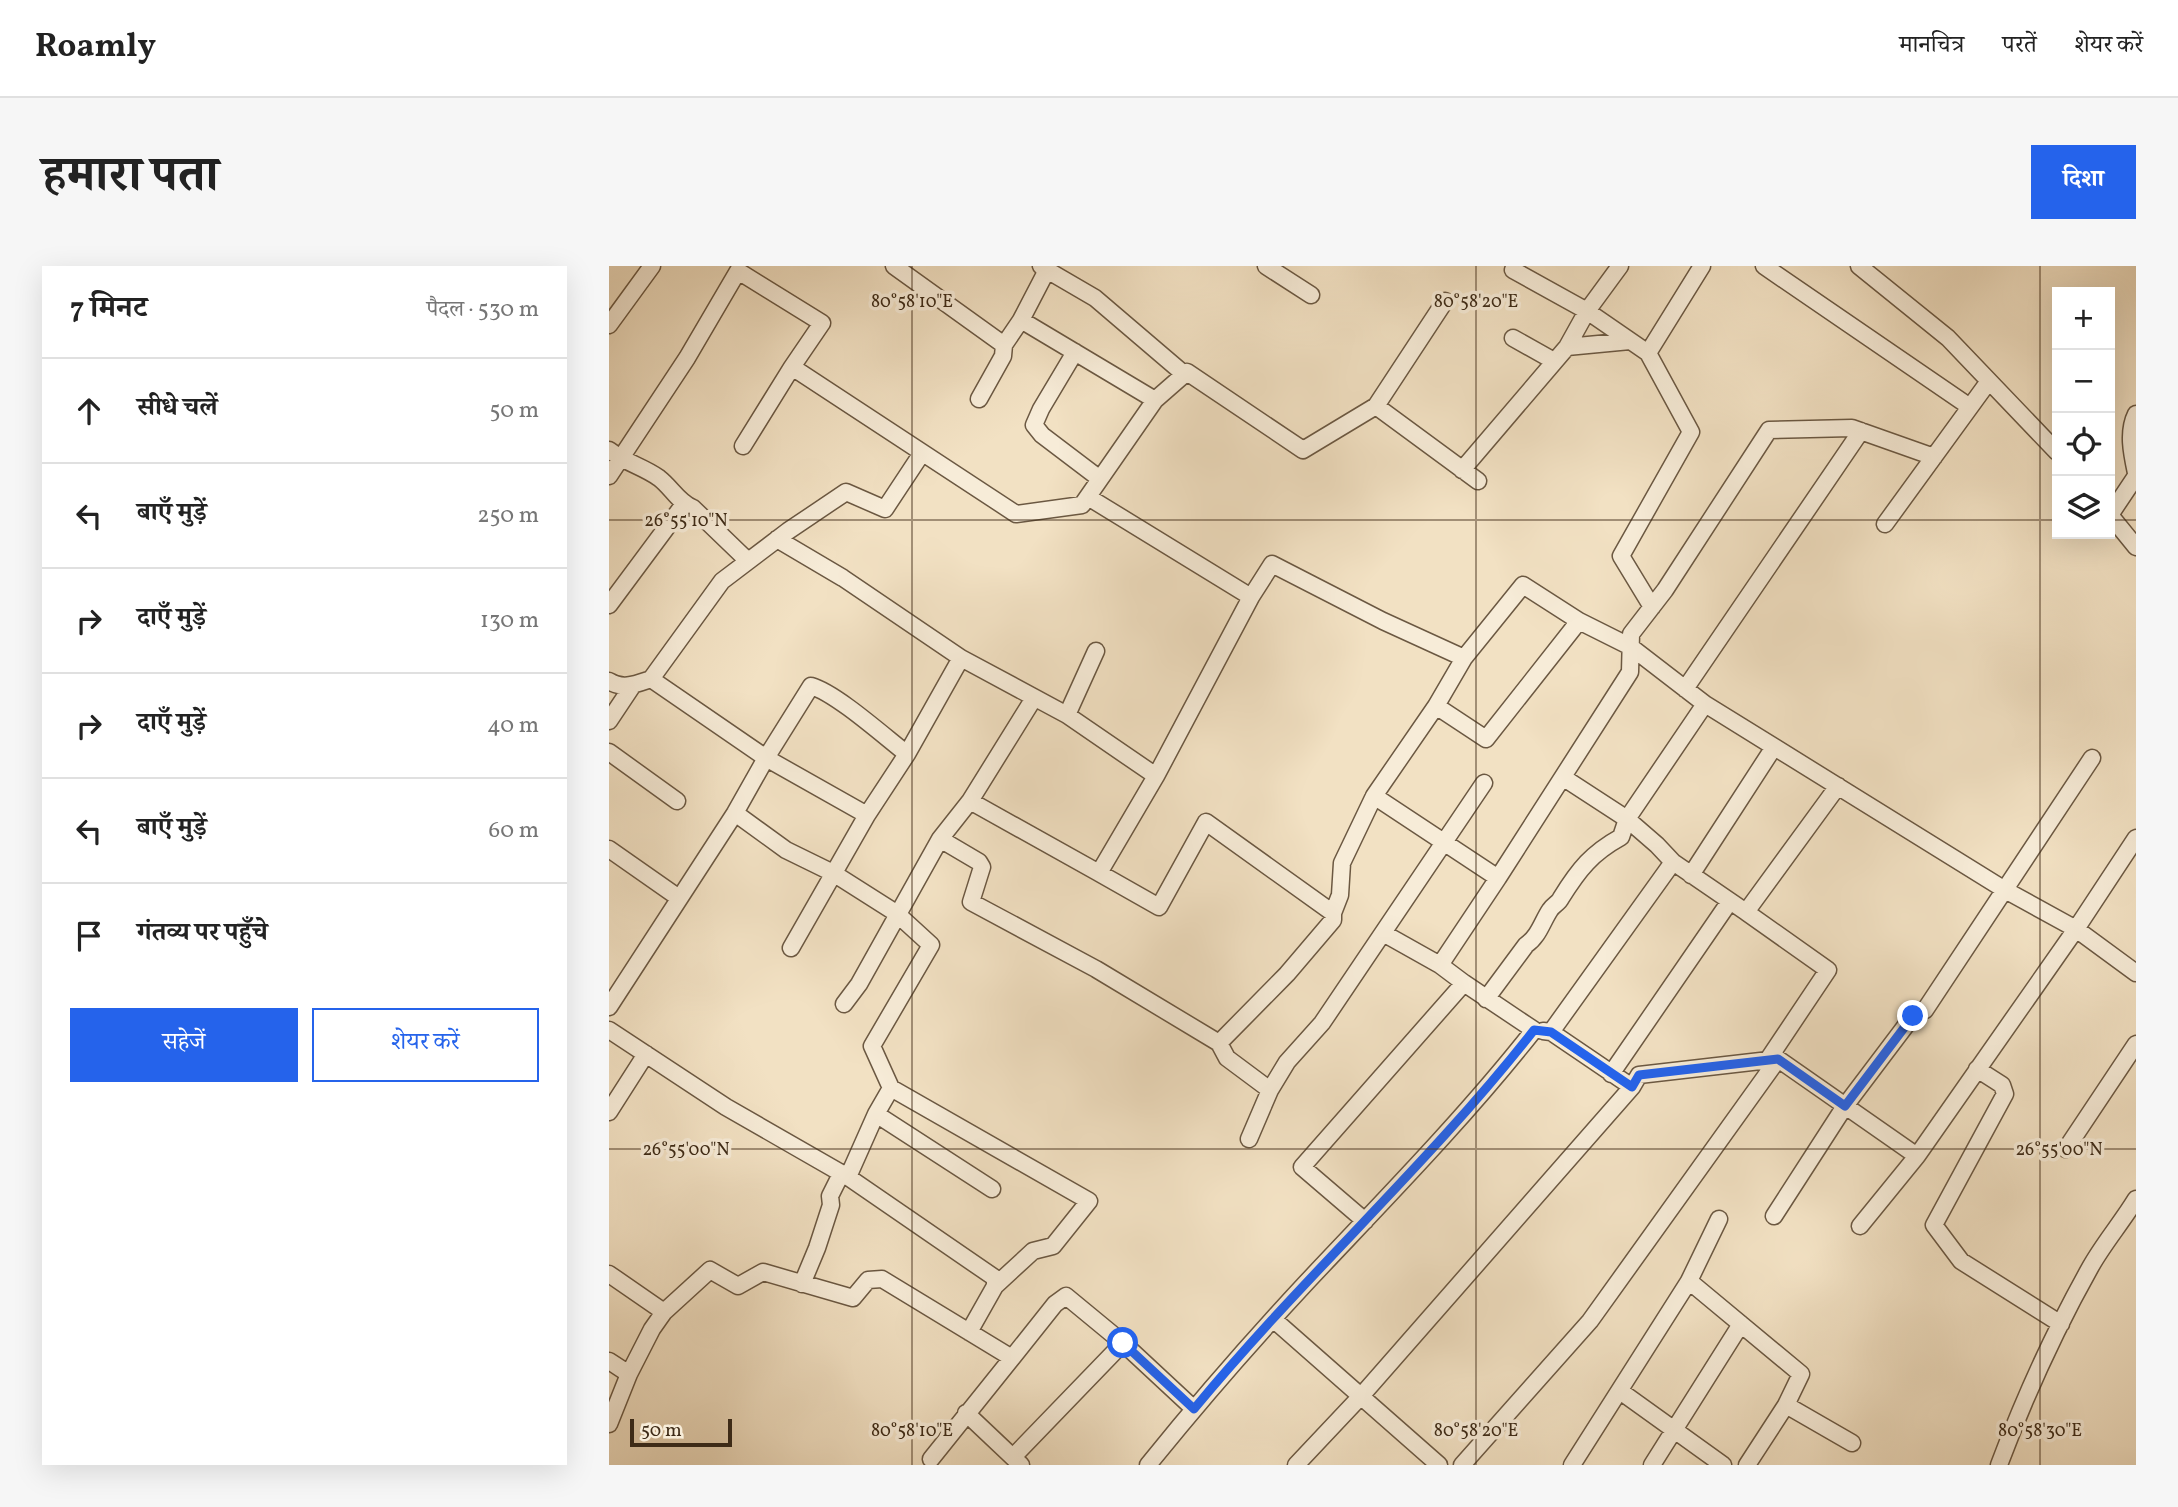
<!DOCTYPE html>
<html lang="hi">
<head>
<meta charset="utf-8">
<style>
	:root { --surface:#fff; --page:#f6f6f6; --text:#222; --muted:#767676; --line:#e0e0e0; --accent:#2563eb }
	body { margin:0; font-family:Vollkorn,"Noto Serif Devanagari",serif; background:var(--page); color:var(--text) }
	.controls { position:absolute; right:21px; top:21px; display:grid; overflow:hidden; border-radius:0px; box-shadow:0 7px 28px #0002 }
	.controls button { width:63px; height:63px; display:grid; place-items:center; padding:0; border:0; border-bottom:2px solid var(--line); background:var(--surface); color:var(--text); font:35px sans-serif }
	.scale { position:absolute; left:21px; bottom:18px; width:102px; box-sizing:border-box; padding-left:7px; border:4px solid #3e2b17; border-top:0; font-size:19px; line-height:24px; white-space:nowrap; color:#3e2b17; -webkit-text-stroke:5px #f7ecd8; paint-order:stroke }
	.stop { position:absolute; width:21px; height:21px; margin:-16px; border:5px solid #2563eb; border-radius:50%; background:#fff }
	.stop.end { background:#2563eb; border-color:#fff; box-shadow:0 2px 7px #0008 }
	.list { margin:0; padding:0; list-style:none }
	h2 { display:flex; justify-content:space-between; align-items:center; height:91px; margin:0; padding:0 28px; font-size:30px }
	h2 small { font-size:23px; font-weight:400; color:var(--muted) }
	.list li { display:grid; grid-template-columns:46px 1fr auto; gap:21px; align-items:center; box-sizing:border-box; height:105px; padding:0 28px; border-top:2px solid var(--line) }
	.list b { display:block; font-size:26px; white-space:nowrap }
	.list em { font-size:23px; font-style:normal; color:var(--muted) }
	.actions { display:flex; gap:14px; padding:21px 28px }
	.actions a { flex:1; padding:16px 0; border:2px solid var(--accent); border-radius:0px; text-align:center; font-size:24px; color:var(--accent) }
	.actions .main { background:var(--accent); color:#fff }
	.icon { flex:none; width:38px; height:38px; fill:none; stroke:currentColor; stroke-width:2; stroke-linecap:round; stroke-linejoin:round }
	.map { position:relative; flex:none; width:1527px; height:1199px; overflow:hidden; border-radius:0px }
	header { display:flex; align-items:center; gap:42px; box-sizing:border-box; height:98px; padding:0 35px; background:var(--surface); border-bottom:2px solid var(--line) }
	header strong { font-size:33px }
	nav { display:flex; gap:38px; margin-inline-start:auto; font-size:24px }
	.intro { display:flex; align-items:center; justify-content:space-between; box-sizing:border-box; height:168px; padding:0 42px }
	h1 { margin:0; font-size:49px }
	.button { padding:18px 32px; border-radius:0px; background:var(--accent); color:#fff; font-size:24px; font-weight:700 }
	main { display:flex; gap:42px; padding:0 42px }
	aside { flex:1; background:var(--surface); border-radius:0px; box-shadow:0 7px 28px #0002 }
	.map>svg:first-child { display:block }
</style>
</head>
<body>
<header>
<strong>Roamly</strong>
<nav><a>मानचित्र</a><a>परतें</a><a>शेयर करें</a></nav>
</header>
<div class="intro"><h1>हमारा पता</h1><a class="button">दिशा</a></div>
<main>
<aside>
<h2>7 मिनट<small>पैदल · 530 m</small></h2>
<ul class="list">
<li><svg class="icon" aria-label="ahead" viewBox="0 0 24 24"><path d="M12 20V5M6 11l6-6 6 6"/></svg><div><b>सीधे चलें</b></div><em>50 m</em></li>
<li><svg class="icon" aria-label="left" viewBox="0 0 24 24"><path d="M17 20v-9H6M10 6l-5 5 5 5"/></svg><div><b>बाएँ मुड़ें</b></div><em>250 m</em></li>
<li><svg class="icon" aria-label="right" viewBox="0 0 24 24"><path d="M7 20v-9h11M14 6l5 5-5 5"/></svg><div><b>दाएँ मुड़ें</b></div><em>130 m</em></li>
<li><svg class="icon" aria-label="right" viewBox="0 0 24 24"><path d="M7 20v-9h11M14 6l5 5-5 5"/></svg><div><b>दाएँ मुड़ें</b></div><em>40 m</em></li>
<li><svg class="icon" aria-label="left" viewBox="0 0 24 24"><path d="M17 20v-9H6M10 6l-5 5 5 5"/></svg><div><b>बाएँ मुड़ें</b></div><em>60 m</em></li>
<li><svg class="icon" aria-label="arrive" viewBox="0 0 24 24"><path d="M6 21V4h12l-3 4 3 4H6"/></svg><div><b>गंतव्य पर पहुँचे</b></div></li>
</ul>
<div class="actions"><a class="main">सहेजें</a><a>शेयर करें</a></div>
</aside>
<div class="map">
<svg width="1527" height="1199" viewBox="0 0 1527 1199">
	<rect width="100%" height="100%" fill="#f2e1c3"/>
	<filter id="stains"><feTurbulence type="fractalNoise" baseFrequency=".00286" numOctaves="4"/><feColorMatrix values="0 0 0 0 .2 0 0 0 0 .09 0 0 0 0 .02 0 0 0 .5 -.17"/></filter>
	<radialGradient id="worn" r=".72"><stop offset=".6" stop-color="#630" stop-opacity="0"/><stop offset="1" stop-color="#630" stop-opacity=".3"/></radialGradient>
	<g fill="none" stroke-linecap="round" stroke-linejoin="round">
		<defs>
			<path id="minor" d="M285,0L395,79
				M657,0L702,29
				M1155,0L1361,141
				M1250,0L1339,72L1448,186
				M438,4L486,32L575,108
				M904,4L978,45L1039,87L1082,166L1012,290L1043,341
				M0,59L43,0
				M904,72L945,95
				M958,81L1021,75
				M466,86L432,143L425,159L433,169L491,213
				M1039,87L1093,0
				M370,133L394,90L395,79L412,54
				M546,134L578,106L694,184L767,140L869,215
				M767,140L836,35
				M1527,148C1518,166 1523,188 1527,207
				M134,180L183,101
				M0,184C15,196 35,201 50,212C63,222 69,236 84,242L139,295
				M853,204L958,81L978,45L1011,0
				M0,210L78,92L129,5L213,57L183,101L407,248L473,239L546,134L412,54L438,4L432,0
				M479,231L642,331
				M1501,249L1527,210
				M1501,249L1527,281
				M1276,258L1380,115
				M168,273L234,312L352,392L458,449L547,510L490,607L361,535L425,432
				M0,339L75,238
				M970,355L1022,381L1096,438L1396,624L1467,663L1527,572
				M42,413L113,315L179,265L237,226L276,243L313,187
				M0,415C14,424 27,418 42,413L157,492L126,547L0,741
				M1076,423L1252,165
				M458,449L487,385
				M0,455L24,419
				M0,486L68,535
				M547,510L642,331L663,298L774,355L855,392
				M955,512L1018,553L1048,579L1064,596L1137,646L1229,520
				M765,530L827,440L855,392L914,319L970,355L877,473L827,440
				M126,547L177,584L224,607L287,647L322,679L263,780L282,822L267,848
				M258,549L157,492L202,420C227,427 276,471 298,488
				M331,573L370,596L373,601L362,636L487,703L610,777L678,708L724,654V647L597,556L550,641L490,607
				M0,583L70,632
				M1082,609L1165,481
				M889,612L1021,406L1022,368L1056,324L1160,164L1243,162L1325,191
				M1137,646L1219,704L1158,795
				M724,647L731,629L733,597L765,530L889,612L831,699L855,717
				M774,667L831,699
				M182,682L258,549L298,488L352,392
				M877,733L917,679C930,670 933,656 941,644C944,639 950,637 952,632C970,603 983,587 1012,571L1018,553L1096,438
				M235,738L250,718L331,573L361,535
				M0,764L117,841L239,911L267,848L383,923
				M934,765L942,766L1023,821
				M942,766L1064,596
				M610,777L618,792L661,824
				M1368,803L1393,819L1396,828L1325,959L1352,995L1452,1058
				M1002,808L1121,635
				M282,822L480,935L444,980L424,985L386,1020
				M0,846L37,788
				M640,873L661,824L678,796L713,757L875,517
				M1457,883L1527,778
				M239,911L386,1012V1020L360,1066
				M1165,950L1236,840L1304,750L1316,744L1483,492
				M1251,960L1308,890
				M0,1008L55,1046L43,1063L20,1108L0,1095
				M1080,1015L1110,953
				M193,1018L208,982L222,939L221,930L232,908
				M55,1046L101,1004L129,1020L154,1006L244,1032L259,1014L273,1013L403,1092L322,1193
				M664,1053L830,1199
				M403,1092L446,1038L457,1030L514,1077L585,1143
				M1011,1125L1114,1199
				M357,1147L412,1199
				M0,1158L20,1108
				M404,1191L514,1077
				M539,1199C589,1137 642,1076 696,1018C774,935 854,854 925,764L855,717L693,901L756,955
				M687,1199L753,1129L1023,821L1030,809L1169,793L1308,890L1467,663L1527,707
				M853,1199L981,1055L1169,793
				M963,1199L1080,1015L1192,1108L1177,1139
				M1043,1199L1132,1058
				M1138,1199L1177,1139L1243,1177
				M1390,1199C1416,1130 1446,1064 1482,1000C1495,977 1513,956 1527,933"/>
		</defs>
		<use href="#minor" stroke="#6b5842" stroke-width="19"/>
		<use href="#minor" stroke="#f7ecd8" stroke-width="16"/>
	</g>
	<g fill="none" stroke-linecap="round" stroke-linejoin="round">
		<path stroke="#2563eb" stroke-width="9" d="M514,1077L585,1143C693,1012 820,898 925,764L942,766L1023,821L1030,809L1169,793L1236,840L1304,750"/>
	</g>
	<path fill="none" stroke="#3e2b17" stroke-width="2" stroke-opacity="0.45" d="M303,0V1199M867,0V1199M1431,0V1199M0,254H1448M1501,254H1527M0,883H1527"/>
	<g font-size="18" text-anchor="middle" fill="#3e2b17" stroke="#f7ecd8" stroke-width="7" stroke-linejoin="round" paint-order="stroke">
		<text x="303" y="41">80°58'10"E</text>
		<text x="867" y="41">80°58'20"E</text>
		<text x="77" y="260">26°55'10"N</text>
		<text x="77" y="889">26°55'00"N</text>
		<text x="1450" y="889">26°55'00"N</text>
		<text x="303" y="1170">80°58'10"E</text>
		<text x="867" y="1170">80°58'20"E</text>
		<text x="1431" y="1170">80°58'30"E</text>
	</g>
	<rect width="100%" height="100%" filter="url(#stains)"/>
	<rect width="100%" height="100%" fill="url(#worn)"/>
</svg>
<div class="controls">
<button>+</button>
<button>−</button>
<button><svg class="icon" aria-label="locate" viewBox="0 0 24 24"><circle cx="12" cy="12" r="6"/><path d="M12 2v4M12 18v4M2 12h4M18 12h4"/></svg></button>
<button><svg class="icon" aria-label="layers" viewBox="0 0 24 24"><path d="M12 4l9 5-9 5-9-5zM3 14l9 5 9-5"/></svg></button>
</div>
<div class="scale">50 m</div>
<div class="stop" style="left:514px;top:1077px"></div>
<div class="stop end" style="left:1304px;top:750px"></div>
</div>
</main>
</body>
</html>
